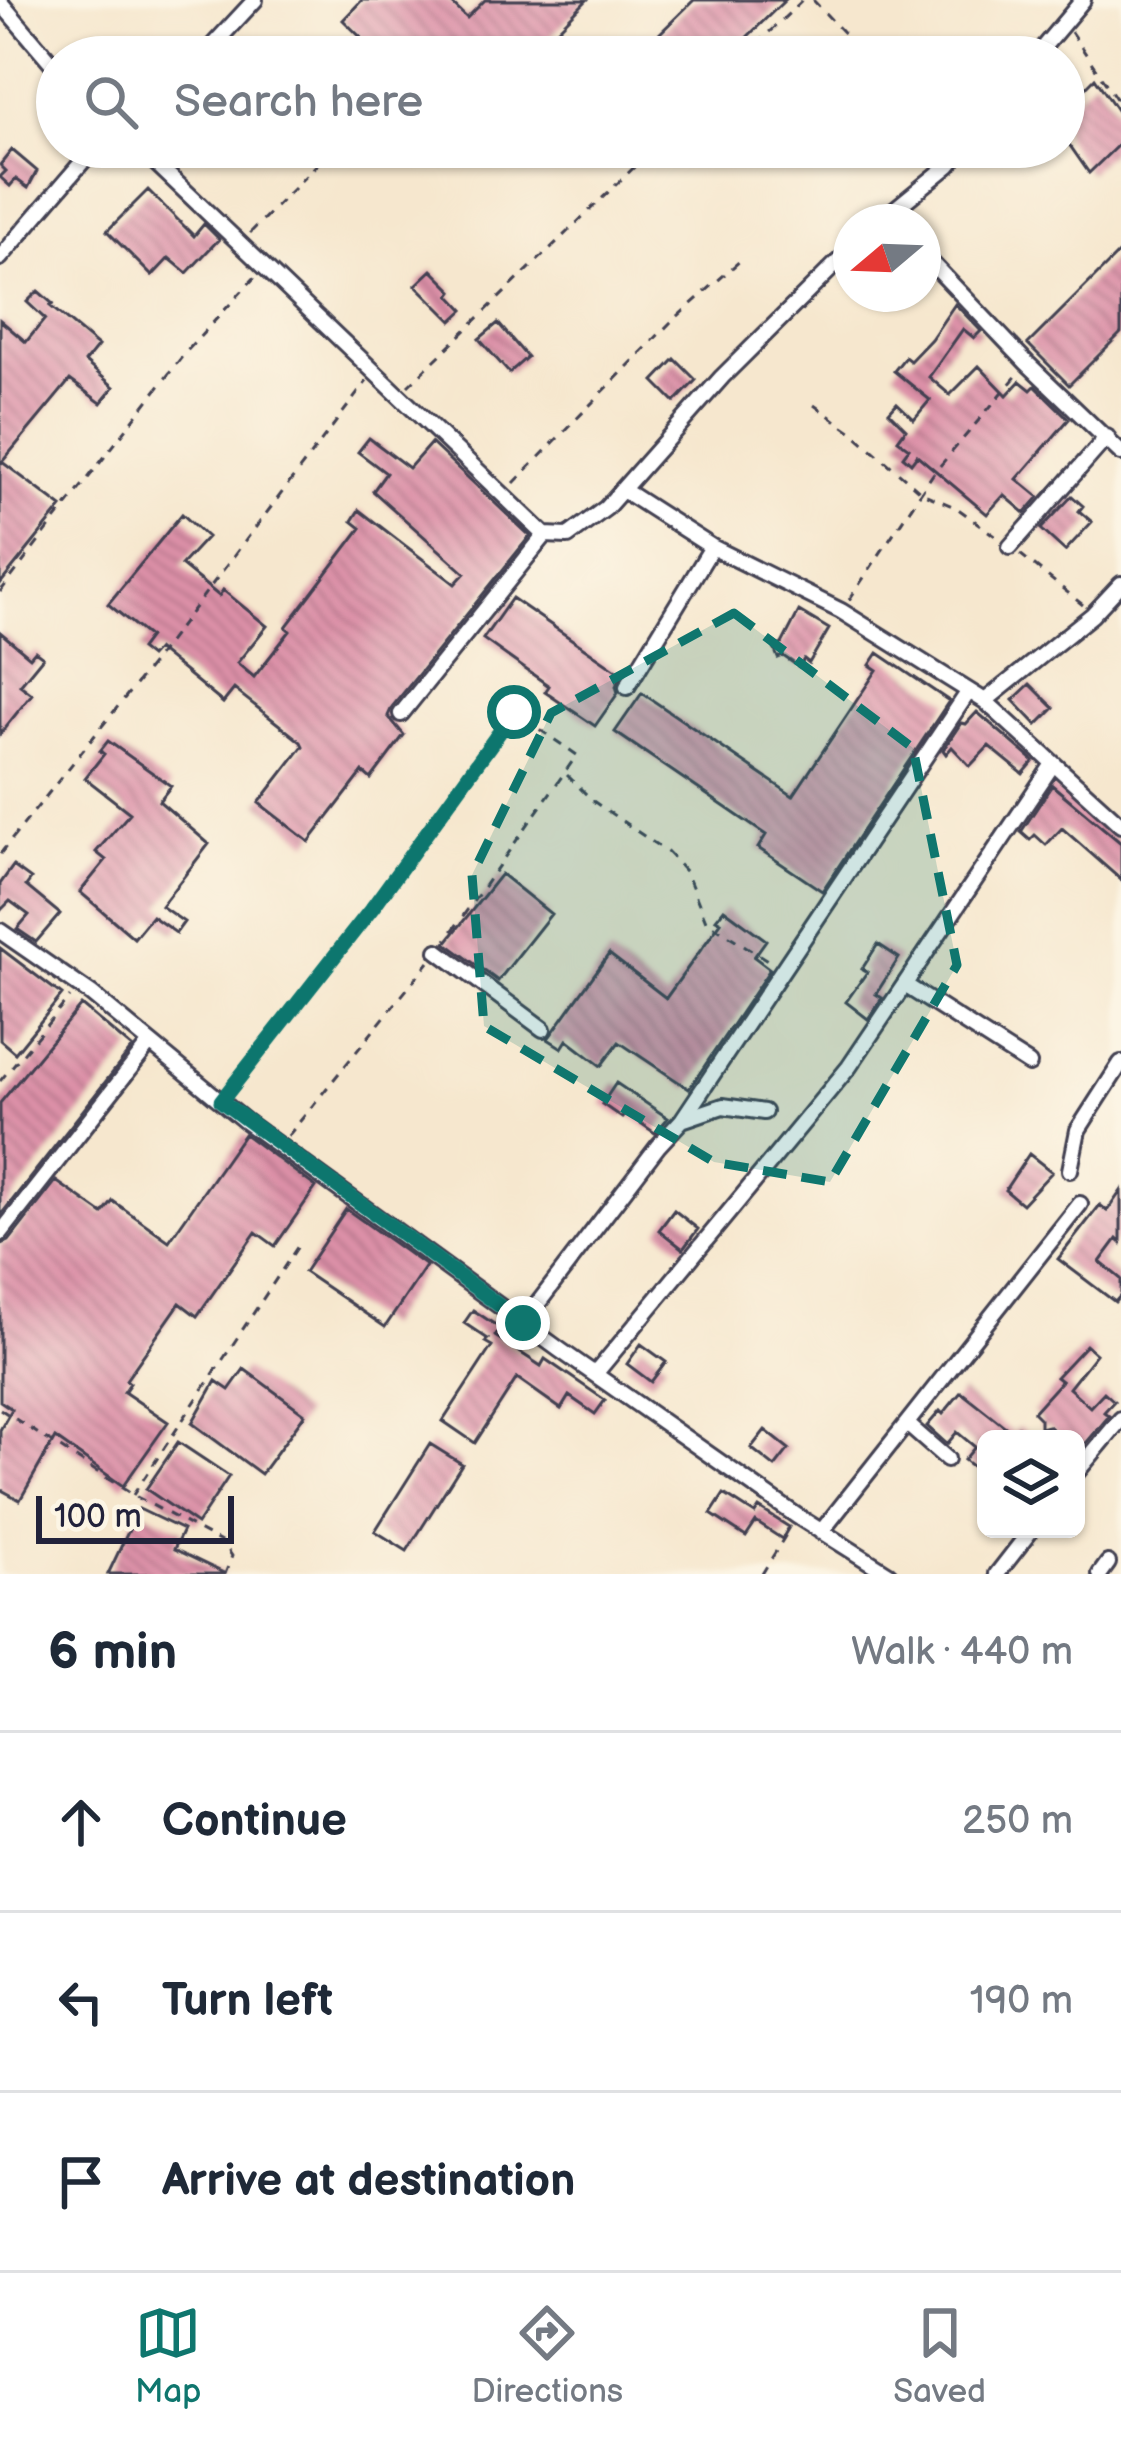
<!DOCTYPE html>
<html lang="en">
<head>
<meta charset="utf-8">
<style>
	:root { --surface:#fff; --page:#f2f2f3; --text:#1f2937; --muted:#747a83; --line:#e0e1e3; --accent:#0f766e }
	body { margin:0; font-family:"Balsamiq Sans",sans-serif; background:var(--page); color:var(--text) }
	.controls { position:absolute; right:36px; bottom:36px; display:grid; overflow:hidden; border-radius:18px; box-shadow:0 3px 9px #0004 }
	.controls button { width:108px; height:108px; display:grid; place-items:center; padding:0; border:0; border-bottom:3px solid var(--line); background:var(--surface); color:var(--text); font:60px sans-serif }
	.compass { position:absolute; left:833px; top:204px; width:108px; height:108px; border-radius:50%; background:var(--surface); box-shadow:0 3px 9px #0004; rotate:251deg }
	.scale { position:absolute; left:36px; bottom:30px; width:198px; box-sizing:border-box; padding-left:12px; border:6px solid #22223b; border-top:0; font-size:33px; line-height:42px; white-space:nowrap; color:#22223b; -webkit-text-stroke:9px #fcf5e5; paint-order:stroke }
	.stop { position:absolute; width:36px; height:36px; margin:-27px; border:9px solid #0f766e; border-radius:50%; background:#fff }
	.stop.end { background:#0f766e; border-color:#fff; box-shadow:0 3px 12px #0008 }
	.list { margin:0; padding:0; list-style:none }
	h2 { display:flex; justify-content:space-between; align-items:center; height:156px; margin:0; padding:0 48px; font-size:51px }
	h2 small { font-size:39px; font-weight:400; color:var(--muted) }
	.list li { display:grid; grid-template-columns:78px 1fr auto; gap:36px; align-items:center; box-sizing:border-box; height:180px; padding:0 48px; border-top:3px solid var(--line) }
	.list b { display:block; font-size:45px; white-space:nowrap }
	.list em { font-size:39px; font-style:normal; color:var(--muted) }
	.icon { flex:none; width:66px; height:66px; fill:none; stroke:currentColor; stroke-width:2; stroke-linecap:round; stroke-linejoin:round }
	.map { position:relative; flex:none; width:1121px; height:1574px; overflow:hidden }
	.search { position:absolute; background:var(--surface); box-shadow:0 3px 9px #0004; left:36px; right:36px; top:36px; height:132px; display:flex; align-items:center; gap:30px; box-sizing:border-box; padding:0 42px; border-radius:66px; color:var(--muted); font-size:45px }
	.sheet { height:696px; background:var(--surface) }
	nav { display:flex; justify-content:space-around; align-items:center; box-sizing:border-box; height:168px; border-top:3px solid var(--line); background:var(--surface); font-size:33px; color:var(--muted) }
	nav a { display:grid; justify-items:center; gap:6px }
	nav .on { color:var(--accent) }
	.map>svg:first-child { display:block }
</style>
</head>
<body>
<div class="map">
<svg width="1121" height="1574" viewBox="0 0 1121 1574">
	<defs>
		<pattern id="building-back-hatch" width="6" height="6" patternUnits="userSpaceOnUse" patternTransform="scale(3)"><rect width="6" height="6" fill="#dc90a7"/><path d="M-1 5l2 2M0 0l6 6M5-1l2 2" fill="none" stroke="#b27589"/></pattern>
	</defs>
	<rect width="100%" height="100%" fill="#fcf5e5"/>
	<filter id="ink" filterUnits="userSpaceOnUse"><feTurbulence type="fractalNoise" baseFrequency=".00833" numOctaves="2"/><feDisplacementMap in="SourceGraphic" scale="24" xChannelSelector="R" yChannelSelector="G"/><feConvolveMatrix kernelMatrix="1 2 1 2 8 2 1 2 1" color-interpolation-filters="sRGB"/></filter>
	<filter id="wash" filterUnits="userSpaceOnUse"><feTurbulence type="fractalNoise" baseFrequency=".004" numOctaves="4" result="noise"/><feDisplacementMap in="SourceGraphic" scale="48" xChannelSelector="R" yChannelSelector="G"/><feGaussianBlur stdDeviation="2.7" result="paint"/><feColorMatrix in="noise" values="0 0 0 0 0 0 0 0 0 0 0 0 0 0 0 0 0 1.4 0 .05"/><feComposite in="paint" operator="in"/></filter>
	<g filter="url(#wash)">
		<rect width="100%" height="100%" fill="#f6e7ce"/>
		<g id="blocks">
			<path fill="url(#building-back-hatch)" d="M362,0H448L467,18L485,0H587L530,57H381L343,20Z
				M694,0H785L742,42L756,57H670L653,40Z
				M1095,78L1121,116V142L1089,173L1064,137V109Z
				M12,150L37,171L28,188L16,179L10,186L0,177L6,171L0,165Z
				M148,190L194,236L204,224L219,239L187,273L169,258L152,276L107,231Z
				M1121,251V333L1069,385L1028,344Z
				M432,270L453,291L450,295L464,310L452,321L416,285Z
				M38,291L53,304L50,306L98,346L85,362L114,387L101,403L70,380L2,462L62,507L0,584V320L26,342L45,319L27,302Z
				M955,304L981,331L974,338L963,329L929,377L950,395L979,366L1007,395L1020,381L1031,390L1035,386L1069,419L1017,479L1039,497L1025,513L1004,495L987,514L917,455L911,463L903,456L909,448L898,440L906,429L889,412L897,403L914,419L930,400L894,371L905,357L910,361L931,339Z
				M498,323L527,357L509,373L479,339Z
				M675,359L696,380L675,402L654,381Z
				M369,438L409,468L431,443L530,536L392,707L388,716L404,735L371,779L363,772L309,842L259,803L303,746L301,742L234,689L223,703L157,649L150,657L140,649L149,637L108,604L182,514L207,537L181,565L219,596L223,590L267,626L237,663L254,677L290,631L286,627L361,528L352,521L359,510L455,584L465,573L373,491L386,473L358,452Z
				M1072,496L1083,506L1079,511L1092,522L1065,551L1041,529Z
				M512,598L622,674L616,686L618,693L595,726L545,692L549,686L483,639Z
				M799,611L829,629L809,663L804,659L799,667L783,656L778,658L774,648L782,644Z
				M0,632L30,657L35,651L43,657L20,685L32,694L0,734Z
				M878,653L949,701L822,891L758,848L766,835L615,732L642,693L793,796L877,670L870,665Z
				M1030,684L1054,708L1037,725L1013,700Z
				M977,712L1034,761L1023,774L989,746L970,766L952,747L946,754L943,750L961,723L966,724Z
				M108,741L171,786L159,801L209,844L161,906L184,922L176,933L152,916L134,938L80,892L106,860L96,852L130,813L85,778L104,754L100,751Z
				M1052,785L1121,843V880L1062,828L1046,845L1035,835L1030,840L1021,832Z
				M13,866L31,879L26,886L60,914L36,942L17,929L29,915L10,901L0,911V884Z
				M501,874L551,914L498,981L446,943Z
				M724,909L766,940L754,957L770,969L689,1089L619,1042L601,1066L567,1040L562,1048L548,1039L609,954L666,998L721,922L716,919Z
				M878,944L899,958L876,994L882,998L868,1019L846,1002L867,972L862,969Z
				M0,948L62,995L15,1053L0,1040Z
				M81,1005L132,1048L0,1216V1103Z
				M616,1083L668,1118L655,1133L626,1113L622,1118L602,1104Z
				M244,1134L316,1187L275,1246L256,1232L197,1316L180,1303L126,1380L130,1383L124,1392L168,1422L123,1486L55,1438L20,1500L0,1489V1430L12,1409L0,1401V1245L9,1241L56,1181L103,1214L113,1201L169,1241Z
				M1029,1154L1052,1172L1022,1204L1005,1190Z
				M1121,1191V1243L1117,1239L1100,1262L1121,1279V1295L1115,1302L1058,1259L1100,1205L1107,1211Z
				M346,1209L426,1266L385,1327L304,1272Z
				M674,1210L698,1229L683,1249L659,1230Z
				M473,1310L500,1328L495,1336L541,1366L545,1359L605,1400L595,1414L569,1396L561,1409L517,1378L475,1443L443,1421L492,1346L485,1342L488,1339L464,1323Z
				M641,1344L666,1362L651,1382L627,1364Z
				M1086,1345L1096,1354L1069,1388L1090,1407L1104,1392L1114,1401L1104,1412L1109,1416L1076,1455V1439H1062L1048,1426L1040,1428V1419L1033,1412L1061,1381L1056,1377Z
				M244,1369L305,1414L261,1474L192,1423L216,1381L229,1390Z
				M961,1392L1013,1433L1018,1427L1034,1439H986V1459L977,1470L964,1460L975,1447L957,1432L947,1444L927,1426L940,1411L943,1414Z
				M765,1430L789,1449L775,1467L751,1448Z
				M178,1442L229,1476L197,1524L146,1489Z
				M430,1444L462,1464L407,1551L375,1531Z
				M724,1494L755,1514L759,1508L789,1527L782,1539L756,1522L746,1537L711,1514Z
				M139,1509L183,1530L174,1549L226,1574H108Z"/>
		</g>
	</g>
	<g filter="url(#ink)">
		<use href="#blocks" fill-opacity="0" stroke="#424051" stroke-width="3"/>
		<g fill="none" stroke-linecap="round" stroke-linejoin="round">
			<defs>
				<path id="minor" d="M0,2L57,69
					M202,57L255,0
					M1035,57L1083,0
					M139,147L545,535L568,536L606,508L722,377L851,249
					M879,222L949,165L964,147
					M923,254L1027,363L1121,453
					M0,258L95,147
					M623,490L712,547L841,611L985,701L1121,825
					M1010,547L1107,437
					M627,687L712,547
					M985,701L1092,615L1121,584
					M401,714L545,535
					M0,931L91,994L245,1121L560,1350L797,1516L889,1574
					M438,951L543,1029
					M905,985L1029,1064
					M682,1120L723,1106L764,1112
					M1070,1170L1078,1130L1121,1063
					M0,1234L150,1043
					M523,1323L658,1146L682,1120L969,691
					M595,1374L849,1067L1053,764
					M907,1424L947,1459
					M1076,1473L1121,1419
					M821,1532L1080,1204
					M997,1574L1032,1529
					M1100,1574L1108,1563"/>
			</defs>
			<use href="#minor" stroke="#424051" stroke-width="20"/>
			<path stroke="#424051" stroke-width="3" stroke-dasharray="9 9" stroke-linecap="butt" d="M813,0L866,57
				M1071,32L1121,106
				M743,57L803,0
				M250,233L334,147
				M408,386L655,147
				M814,405L852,432L922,493L957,508L998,538
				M514,483L670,323L741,260
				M1020,554L1083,605
				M0,592L185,353L255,277
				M849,600L933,474L1019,373
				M567,775L593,801L667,852L686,872L706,921L772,963
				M0,854L147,670L367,381
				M0,1081L70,997
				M230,1090L373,907L514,712L577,755L446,940
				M288,1136L429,962
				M0,1409L133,1495L223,1543L232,1556L225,1574
				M133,1495L300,1243
				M762,1574L790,1528"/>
			<use href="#minor" stroke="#fff" stroke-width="14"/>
		</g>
	</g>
	<g fill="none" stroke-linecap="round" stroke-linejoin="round" filter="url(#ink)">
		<path stroke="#0f766e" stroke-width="15" d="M514,712L373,907L221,1101L523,1323"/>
	</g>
	<path fill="#0f766e" fill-opacity="0.2" stroke="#0f766e" stroke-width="9" stroke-dasharray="24 15" stroke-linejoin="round" d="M734,613L913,748L957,965L830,1182L714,1162L484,1026L472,875L551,713Z"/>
</svg>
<div class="controls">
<button><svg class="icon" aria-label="layers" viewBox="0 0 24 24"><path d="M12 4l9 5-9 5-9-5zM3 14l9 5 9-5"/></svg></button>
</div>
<svg class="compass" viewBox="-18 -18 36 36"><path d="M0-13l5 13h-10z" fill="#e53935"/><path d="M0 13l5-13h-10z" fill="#747a83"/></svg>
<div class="scale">100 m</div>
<div class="stop" style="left:514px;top:712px"></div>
<div class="stop end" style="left:523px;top:1323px"></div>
<div class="search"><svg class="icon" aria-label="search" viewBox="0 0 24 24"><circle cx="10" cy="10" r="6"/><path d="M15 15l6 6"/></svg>Search here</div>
</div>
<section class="sheet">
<h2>6 min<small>Walk · 440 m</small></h2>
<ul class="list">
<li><svg class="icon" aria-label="ahead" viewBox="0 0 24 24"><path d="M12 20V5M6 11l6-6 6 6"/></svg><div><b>Continue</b></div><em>250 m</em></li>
<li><svg class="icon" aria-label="left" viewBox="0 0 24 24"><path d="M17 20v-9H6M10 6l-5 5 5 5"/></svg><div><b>Turn left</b></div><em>190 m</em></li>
<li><svg class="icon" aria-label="arrive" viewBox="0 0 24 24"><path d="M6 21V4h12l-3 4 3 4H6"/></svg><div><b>Arrive at destination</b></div></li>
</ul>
</section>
<nav>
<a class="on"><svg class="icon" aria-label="map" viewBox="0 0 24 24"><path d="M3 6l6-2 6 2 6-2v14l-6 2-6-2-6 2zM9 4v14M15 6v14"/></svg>Map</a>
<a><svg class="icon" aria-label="directions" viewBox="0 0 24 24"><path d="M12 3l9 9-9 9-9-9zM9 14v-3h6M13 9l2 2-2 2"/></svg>Directions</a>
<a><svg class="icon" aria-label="saved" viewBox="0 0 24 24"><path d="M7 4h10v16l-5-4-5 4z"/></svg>Saved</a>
</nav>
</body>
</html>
